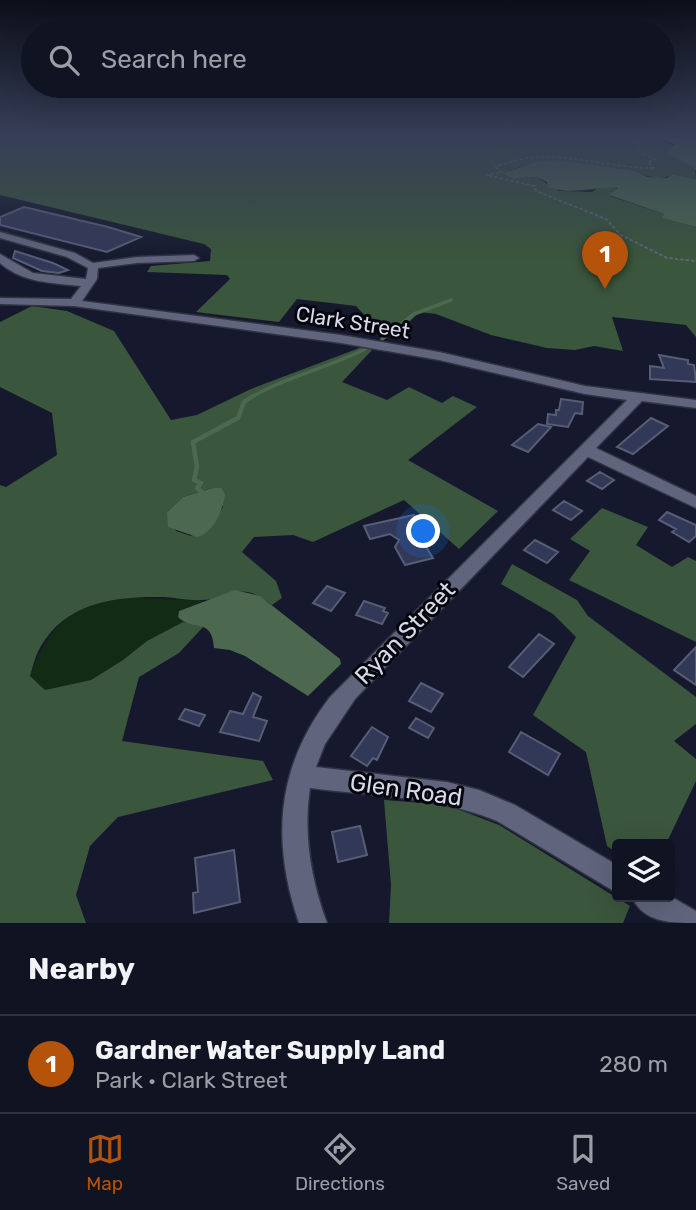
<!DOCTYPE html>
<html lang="en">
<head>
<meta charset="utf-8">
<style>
	:root { --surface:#101322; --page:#191c2a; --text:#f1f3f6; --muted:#9c9ea5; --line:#303240; --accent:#b45309 }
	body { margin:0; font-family:Rubik,sans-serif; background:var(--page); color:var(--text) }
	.controls { position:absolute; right:21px; bottom:21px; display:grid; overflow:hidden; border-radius:7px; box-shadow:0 7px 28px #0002 }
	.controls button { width:63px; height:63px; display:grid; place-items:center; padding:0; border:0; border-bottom:2px solid var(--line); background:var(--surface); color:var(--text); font:35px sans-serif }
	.you { position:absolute; left:424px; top:532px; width:24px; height:24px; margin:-18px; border:5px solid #fff; border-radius:50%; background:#1a73e8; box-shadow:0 0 0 10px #1a73e833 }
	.badge { display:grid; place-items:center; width:46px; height:46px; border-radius:50%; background:var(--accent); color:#fff; font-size:23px; font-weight:700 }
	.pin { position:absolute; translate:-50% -58px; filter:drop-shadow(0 2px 4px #0008) }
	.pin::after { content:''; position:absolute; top:37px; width:24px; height:21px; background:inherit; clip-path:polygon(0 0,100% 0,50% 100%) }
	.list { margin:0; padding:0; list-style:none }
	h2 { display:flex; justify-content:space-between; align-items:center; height:91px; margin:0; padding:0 28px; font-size:30px }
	h2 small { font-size:23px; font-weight:400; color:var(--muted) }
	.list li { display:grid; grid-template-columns:46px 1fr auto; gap:21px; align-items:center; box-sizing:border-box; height:98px; padding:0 28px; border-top:2px solid var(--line) }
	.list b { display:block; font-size:26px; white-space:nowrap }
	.list p { margin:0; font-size:23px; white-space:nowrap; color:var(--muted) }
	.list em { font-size:23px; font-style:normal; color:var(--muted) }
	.icon { flex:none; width:38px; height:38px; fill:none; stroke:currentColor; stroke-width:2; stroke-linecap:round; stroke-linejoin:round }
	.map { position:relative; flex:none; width:696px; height:923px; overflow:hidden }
	.search { position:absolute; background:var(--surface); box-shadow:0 7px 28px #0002; left:21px; right:21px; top:21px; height:77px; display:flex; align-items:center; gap:18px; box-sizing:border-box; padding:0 24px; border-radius:38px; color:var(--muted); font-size:26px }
	.sheet { height:189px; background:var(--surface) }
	nav { display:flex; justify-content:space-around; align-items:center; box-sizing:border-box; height:98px; border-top:2px solid var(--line); background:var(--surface); font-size:19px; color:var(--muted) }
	nav a { display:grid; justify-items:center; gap:4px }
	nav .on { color:var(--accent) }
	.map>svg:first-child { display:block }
</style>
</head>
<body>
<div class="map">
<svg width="696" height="923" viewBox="0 0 696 923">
	<rect width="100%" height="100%" fill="#16192d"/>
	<path fill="#122b15" d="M124,597L204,601L179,611L178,617L183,622L147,641L123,660L91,680L45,690L30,676C49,625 70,606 124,597Z"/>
	<path fill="#3a563c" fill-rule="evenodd" d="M0,133H642C664,140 696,152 696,179L672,174C661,182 646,176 635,171L520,167L504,173L513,179L536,177L559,191L592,192L601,186L619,189L610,196L664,214L663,218L696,227V337L686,325L612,317L623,351L594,346L575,350L547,348L491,335L436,314L419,312L398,334L380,332L356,306L297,299L279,322L196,312L230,279L227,275L147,272L151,266L210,261L211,249L204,244L0,195Z
		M32,306L67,311L114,331L171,420L197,415L251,389L362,347L373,349L342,382L387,400L409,387L442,403L453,396L477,407L408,460L498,511L459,549L404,500L313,542L293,535L254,537L242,552L276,581L282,598L272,605C238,578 232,600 202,600C190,601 177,598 164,597C118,596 67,601 41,646C36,654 33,666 30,676L45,690L91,680L123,660L147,641L183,622L204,626L179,653L139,677L122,741L263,761L273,780L118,817L90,846L76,895L86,923H0V485L6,487L57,455L52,413L0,387V322ZM213,488L223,507L218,515L191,536L176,531L167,512L183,497Z
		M602,508L648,527L636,545L672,567L688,557L696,561V642L569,580L590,551L570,539Z
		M512,564L577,600L588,616L696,697V724L674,741L696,759V781L666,844H617V853L607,846L586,752L533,715L576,637L553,614L501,584Z
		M384,800L447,805L499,825L630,906L623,923H389L391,885Z"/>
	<path fill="#4c694f" d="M642,133H696V171L691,165L666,153L675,144Z
		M555,160L635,171L648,177L667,178L672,174L696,179V227L662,218L664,214L609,195L618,188C595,186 572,196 548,187L547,182L536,177L513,179L503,173L537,162Z
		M213,488H221L225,494C223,510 214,533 197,537L168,527L167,512L183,497Z
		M235,590L260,596L340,659L341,664L308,696L245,656L230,650L214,648C212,616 192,632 178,617L179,611Z"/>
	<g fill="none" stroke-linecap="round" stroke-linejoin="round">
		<path stroke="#4c694f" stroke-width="3.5" d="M382,339L414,314L451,300
			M250,398C285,377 328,368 365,349"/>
		<path stroke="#4c694f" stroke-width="4.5" d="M204,494L197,488L201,483L194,480L197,467L193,442L238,418L244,402L253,396"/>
	</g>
	<path fill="#323857" stroke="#575d74" stroke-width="2" d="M24,207L108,227L141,237L107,252L0,225V217Z
		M15,251L53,263L68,270L59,273L42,271L13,258Z
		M659,355L688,360V364L694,365L696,382L650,379V366L664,368Z
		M561,399L583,402L582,414L575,413L568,427L547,424L548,414L556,415V410H559Z
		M651,418L668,426L633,454L617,447Z
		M538,424L551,427L528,452L512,445Z
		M600,472L614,480L602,489L587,481Z
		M564,501L582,511L571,520L553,510Z
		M667,512L696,525V536L689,542L672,532L676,529L659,520Z
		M414,515L421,527L415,529L433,558L405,565L395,547L399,540L390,534L370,539L364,526Z
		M535,540L558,552L547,563L524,550Z
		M327,586L345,593L331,611L313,603Z
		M364,601L385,608L383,611L388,613L382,624L356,615Z
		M539,634L554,644L523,677L509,667Z
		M696,647V685L674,670Z
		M421,683L443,694L431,712L409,701Z
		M253,693L261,697L253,717L267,721L259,741L220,732L230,711L243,714Z
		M185,709L205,715L199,726L179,719Z
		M416,718L434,728L428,738L409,728Z
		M372,727L388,737L377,760L373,758L367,766L351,756Z
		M521,732L560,754L548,775L509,752Z
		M360,826L367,855L338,862L332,832Z
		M234,850L240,902L194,913L193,893L198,892L195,858Z"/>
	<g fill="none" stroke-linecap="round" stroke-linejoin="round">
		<defs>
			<path id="minor" d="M0,232L75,253L93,263L137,257L194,255L199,258L194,261L137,263L98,268L97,279L82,301L341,335L439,352L585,386L696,400V408L642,401L596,448L696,496V508L588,457L355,699L325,744L316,767L447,782L479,790L515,805L617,865V893L497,821C439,797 373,796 310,788C303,835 311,879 327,923H299C271,841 276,767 330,697L627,400L585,394L439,360L341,343L74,306L0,304V298L71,299L81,286C53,283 22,283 0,263V254L33,273L86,279L88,268L67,257L0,238Z
				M670,896L696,911V923C672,923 643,923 632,897Z"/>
		</defs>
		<use href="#minor" stroke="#313342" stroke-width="3"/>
		<path stroke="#616476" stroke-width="2" stroke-dasharray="3.5 2" stroke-linecap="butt" d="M618,133L637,138L638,151L655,159L648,162L654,168
			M654,168C600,168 547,144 496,167L502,172L486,175L535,186L536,191L606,219L621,235L667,258L696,261"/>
		<use href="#minor" fill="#60657d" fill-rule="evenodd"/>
	</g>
	<linearGradient id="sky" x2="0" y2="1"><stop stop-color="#0c0e19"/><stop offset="0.51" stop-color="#363e57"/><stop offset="1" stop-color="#363e57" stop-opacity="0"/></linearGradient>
	<rect width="696" height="262" fill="url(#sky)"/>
	<g text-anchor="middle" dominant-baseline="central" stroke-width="6" stroke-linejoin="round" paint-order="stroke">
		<g font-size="21" fill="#d6d9e7" stroke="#04050d">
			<text transform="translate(353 322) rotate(9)">Clark Street</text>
		</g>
		<g font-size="24" fill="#d6d9e7" stroke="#04050d">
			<text transform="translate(405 633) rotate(-46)">Ryan Street</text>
			<text transform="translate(406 790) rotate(8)">Glen Road</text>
		</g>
	</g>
</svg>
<div class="controls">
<button><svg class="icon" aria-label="layers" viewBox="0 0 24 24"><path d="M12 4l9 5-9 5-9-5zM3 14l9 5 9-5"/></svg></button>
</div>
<div class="you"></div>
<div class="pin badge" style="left:605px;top:289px">1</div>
<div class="search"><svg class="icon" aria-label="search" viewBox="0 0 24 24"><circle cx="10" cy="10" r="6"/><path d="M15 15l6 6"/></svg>Search here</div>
</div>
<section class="sheet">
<h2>Nearby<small></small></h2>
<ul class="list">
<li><span class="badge">1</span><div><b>Gardner Water Supply Land</b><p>Park · Clark Street</p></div><em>280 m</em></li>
</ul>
</section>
<nav>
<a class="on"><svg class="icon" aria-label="map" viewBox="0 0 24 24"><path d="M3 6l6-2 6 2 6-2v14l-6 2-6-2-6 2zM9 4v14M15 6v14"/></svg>Map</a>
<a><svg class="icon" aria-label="directions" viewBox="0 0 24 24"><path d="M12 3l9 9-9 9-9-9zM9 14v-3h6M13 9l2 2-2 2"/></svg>Directions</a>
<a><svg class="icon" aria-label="saved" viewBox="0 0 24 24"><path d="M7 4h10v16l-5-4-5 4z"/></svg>Saved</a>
</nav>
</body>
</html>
